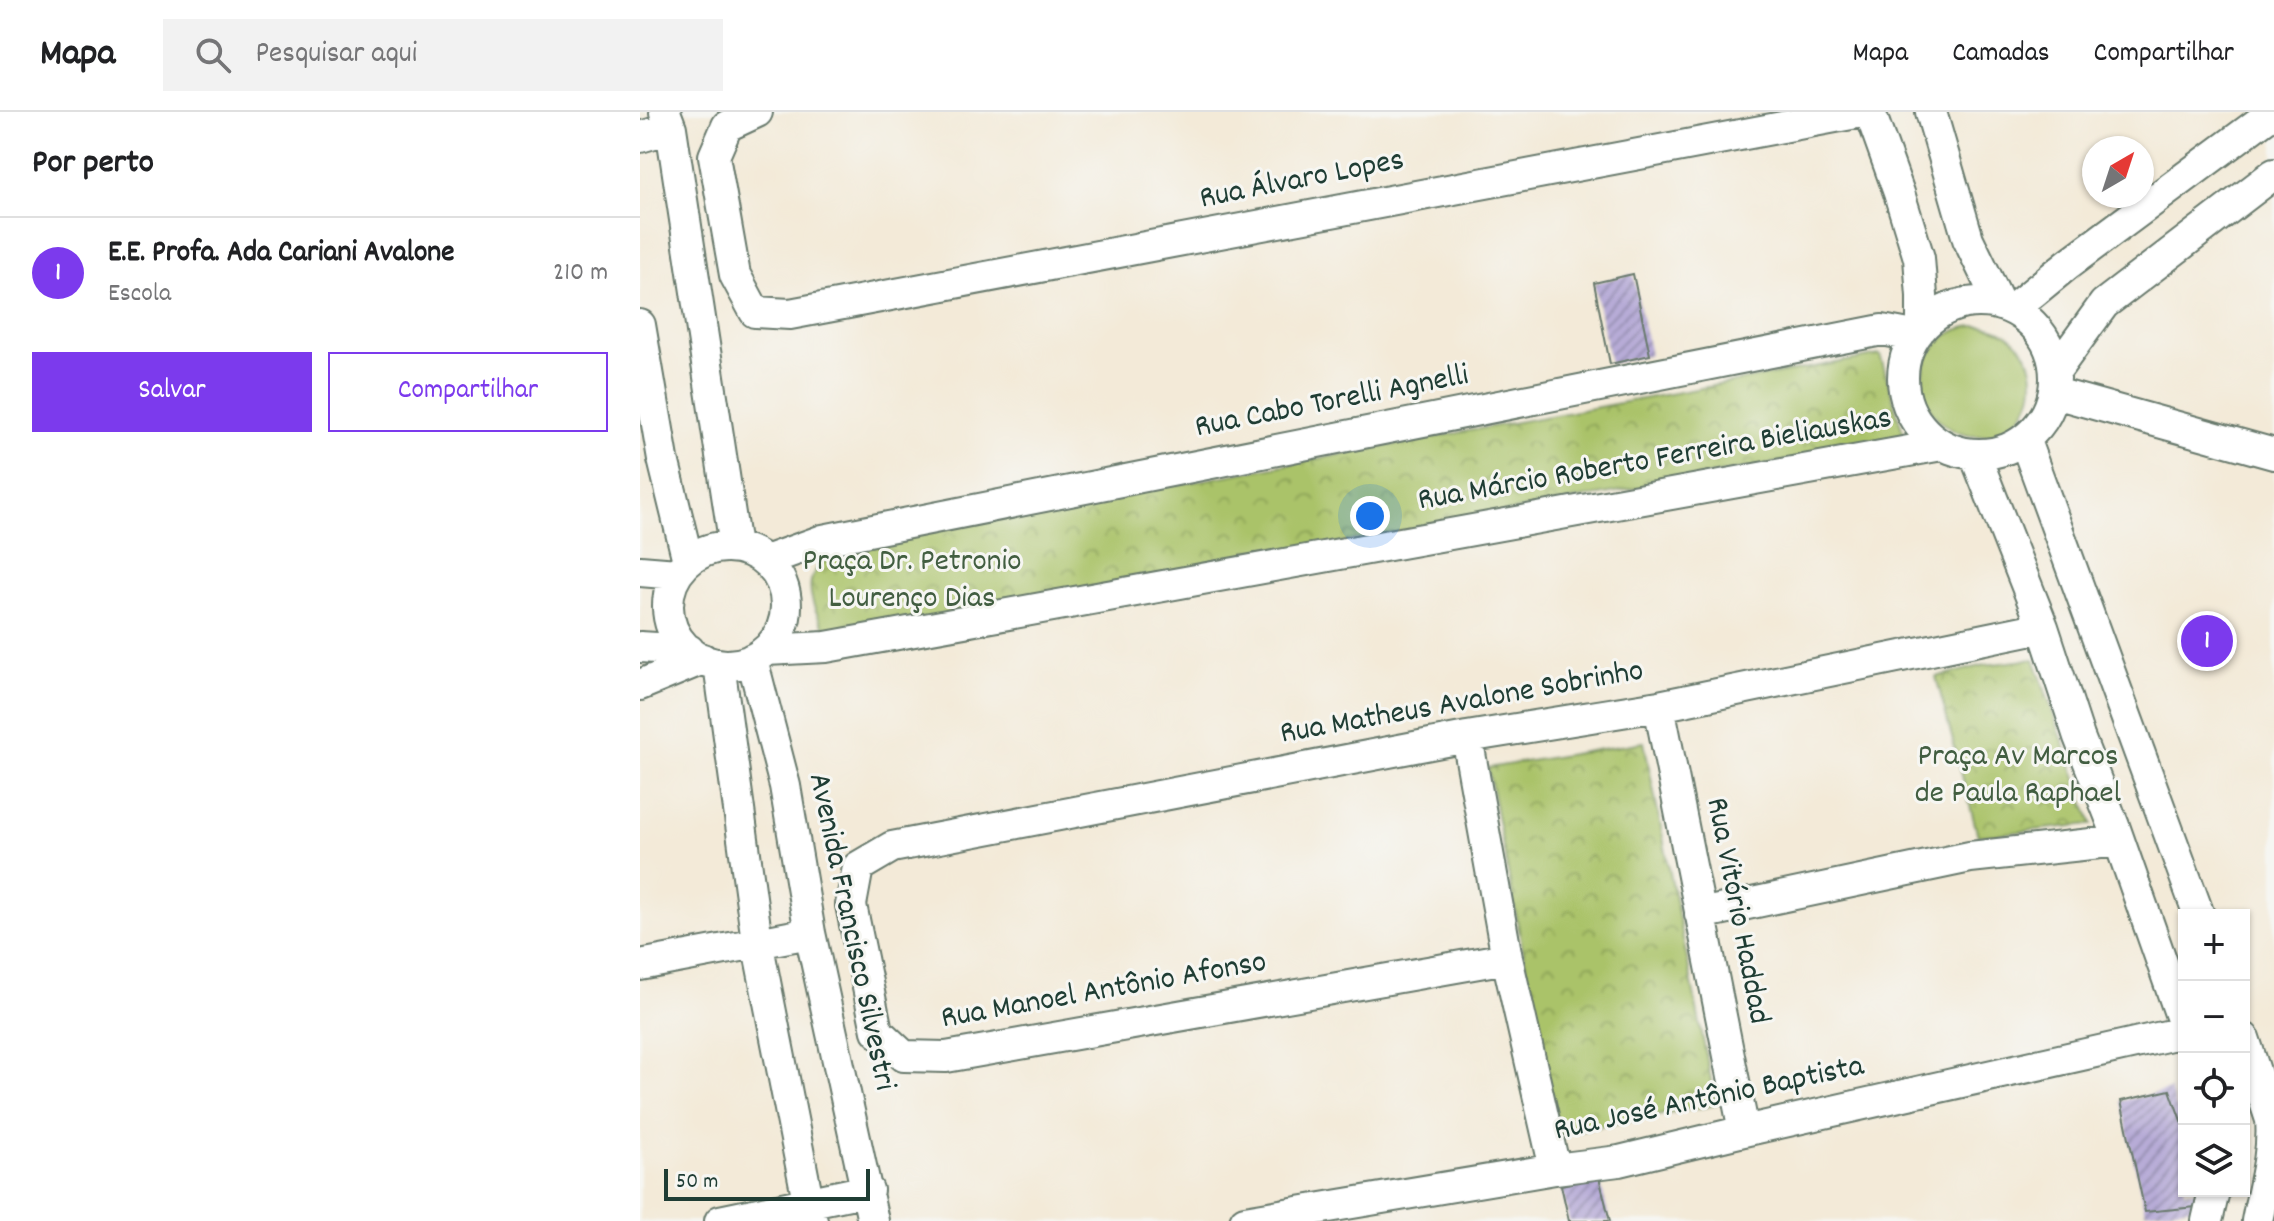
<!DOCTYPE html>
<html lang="pt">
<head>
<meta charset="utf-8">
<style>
	:root { --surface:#fff; --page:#f2f2f2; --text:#202124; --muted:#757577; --line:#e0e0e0; --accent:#7c3aed }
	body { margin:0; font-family:Dekko,sans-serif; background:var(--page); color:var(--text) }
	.controls { position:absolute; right:24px; bottom:24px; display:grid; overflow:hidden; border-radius:0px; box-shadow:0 2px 6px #0004 }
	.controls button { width:72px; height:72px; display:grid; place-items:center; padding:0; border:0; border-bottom:2px solid var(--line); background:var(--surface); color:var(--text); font:40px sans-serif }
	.compass { position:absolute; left:1442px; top:24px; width:72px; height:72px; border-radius:50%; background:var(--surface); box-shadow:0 2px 6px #0004; rotate:39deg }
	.scale { position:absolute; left:24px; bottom:20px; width:206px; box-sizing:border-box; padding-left:8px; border:4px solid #1f3d34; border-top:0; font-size:22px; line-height:28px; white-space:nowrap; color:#1f3d34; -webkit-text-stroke:6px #f6f6f2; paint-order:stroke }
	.you { position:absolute; left:730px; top:404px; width:28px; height:28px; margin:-20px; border:6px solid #fff; border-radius:50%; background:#1a73e8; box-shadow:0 0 0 12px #1a73e833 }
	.badge { display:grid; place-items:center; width:52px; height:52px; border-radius:50%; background:var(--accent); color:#fff; font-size:26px; font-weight:700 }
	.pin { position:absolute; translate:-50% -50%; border:4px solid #fff; box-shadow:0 2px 8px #0006 }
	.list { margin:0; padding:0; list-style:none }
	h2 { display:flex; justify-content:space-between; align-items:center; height:104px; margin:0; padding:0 32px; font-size:34px }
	h2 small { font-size:26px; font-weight:400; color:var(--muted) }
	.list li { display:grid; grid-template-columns:52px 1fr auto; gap:24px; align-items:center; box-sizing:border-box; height:112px; padding:0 32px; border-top:2px solid var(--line) }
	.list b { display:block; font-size:30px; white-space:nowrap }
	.list p { margin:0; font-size:26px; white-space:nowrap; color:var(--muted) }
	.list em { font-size:26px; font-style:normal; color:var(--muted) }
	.actions { display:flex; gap:16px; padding:24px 32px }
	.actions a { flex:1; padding:18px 0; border:2px solid var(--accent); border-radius:0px; text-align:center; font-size:28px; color:var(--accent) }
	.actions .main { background:var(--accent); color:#fff }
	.icon { flex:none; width:44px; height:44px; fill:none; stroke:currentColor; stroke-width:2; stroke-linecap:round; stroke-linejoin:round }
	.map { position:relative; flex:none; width:1634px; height:1109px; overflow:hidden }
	header { display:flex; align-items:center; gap:48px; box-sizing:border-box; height:112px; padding:0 40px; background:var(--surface); border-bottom:2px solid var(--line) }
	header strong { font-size:38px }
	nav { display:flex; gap:44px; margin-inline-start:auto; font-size:28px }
	.search { width:560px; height:72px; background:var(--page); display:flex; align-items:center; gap:20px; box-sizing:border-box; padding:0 28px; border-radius:0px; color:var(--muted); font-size:30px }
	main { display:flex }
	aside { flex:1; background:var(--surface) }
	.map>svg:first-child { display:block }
</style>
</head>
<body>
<header>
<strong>Mapa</strong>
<div class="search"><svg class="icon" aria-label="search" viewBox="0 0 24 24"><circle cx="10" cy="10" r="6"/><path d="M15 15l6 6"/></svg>Pesquisar aqui</div>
<nav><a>Mapa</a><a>Camadas</a><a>Compartilhar</a></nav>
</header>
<main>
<aside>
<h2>Por perto<small></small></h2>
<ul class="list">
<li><span class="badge">1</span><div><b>E.E. Profa. Ada Cariani Avalone</b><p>Escola</p></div><em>210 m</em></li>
</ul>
<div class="actions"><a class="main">Salvar</a><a>Compartilhar</a></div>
</aside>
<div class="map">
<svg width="1634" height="1109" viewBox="0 0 1634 1109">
	<defs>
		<pattern id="park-crowns" width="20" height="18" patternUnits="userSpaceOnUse" patternTransform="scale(2)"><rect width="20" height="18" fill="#aac369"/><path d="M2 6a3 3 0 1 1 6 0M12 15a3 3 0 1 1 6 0" fill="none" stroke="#8aa057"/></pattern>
		<pattern id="building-hatch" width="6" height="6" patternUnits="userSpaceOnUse" patternTransform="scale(2)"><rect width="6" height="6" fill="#b7acd7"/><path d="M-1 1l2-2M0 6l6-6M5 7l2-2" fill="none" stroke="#948daf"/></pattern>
	</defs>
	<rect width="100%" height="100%" fill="#f6f6f2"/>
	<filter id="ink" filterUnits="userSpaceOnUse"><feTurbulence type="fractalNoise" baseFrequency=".0125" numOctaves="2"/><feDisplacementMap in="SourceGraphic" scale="16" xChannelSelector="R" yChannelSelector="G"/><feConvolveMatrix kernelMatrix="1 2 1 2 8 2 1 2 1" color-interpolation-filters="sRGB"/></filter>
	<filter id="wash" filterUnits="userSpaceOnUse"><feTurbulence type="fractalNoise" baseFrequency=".006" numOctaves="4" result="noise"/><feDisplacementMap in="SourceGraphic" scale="32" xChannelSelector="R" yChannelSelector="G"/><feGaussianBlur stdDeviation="1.8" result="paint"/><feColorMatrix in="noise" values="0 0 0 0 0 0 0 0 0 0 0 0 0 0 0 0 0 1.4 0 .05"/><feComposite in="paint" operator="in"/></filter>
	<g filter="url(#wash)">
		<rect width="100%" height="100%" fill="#f3ead8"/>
		<path fill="#aac369" stroke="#64804e" stroke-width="2" d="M1283 269a55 55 0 1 1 110 0a55 55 0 1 1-110 0Z"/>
		<path fill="url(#park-crowns)" stroke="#64804e" stroke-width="2" d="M1240,243L1265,327L190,524C180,508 168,489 171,469C172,464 177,457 179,452L243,427Z
			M1394,547L1452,712L1338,724L1296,565L1345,553Z
			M1004,630L1076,993L918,1022L848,656Z"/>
		<g id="blocks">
			<path fill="url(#building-hatch)" d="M993,162L1010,243L970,252L954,171Z
				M1530,978L1544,1017V1079H1559L1556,1095L1505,1100L1481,989Z
				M959,1065L970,1109H929L921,1073Z"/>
		</g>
	</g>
	<g filter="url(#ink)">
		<use href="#blocks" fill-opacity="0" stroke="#697a6d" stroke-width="2"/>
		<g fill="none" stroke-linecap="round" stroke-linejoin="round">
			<defs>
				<path id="minor" d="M25,0L31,16L95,435
					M117,0L87,14L74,44L95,163L115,200L150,202L1222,0
					M1230,0L1259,81L1279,146L1282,184V216
					M1291,0L1328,127L1360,193
					M0,25L31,16
					M1263 266a76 76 0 1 1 152 0a76 76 0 1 1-152 0Z
					M1373,197L1428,152L1633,0
					M0,213L23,347L48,449
					M1416,258L1464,192L1634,62
					M1415,281L1634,342
					M1385,329L1559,803
					M1335,343L1403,515L1439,625L1474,714L1544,913
					M28 494a59 59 0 1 1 118 0a59 59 0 1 1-118 0Z
					M125,449L183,428L1242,218L1274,224
					M0,459L37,462
					M0,535L49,538
					M126,538L186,535L1302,333
					M112,547L145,674L170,821L233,1109
					M79,552L117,829L172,1109
					M0,573L63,547
					M1019,594L1104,1019
					M827,625L867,846L915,1057
					M1060,802L1330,745L1479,729
					M867,846L306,945L264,944L237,919L211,793L218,755L252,735L827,625L1019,594L1403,515
					M0,853L170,821
					M1604,926L1631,1008C1634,1042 1623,1077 1617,1109
					M80,1109L228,1078
					M605,1109L915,1057L979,1049L1104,1019L1544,920
					M1567,1109L1574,1079"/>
			</defs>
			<use href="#minor" stroke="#697a6d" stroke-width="34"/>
			<use href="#minor" stroke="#fff" stroke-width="30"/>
		</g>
	</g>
	<g text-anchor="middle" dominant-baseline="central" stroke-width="6" stroke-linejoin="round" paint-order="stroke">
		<g font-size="32" fill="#1f3d34" stroke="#f6f6f2">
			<text transform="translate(662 69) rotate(-11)">Rua Álvaro Lopes</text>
			<text transform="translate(692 291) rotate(-11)">Rua Cabo Torelli Agnelli</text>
			<text transform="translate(1015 349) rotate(-10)">Rua Márcio Roberto Ferreira Bieliauskas</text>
			<text transform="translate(822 592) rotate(-10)">Rua Matheus Avalone Sobrinho</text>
			<text transform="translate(1096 799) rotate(79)">Rua Vitório Haddad</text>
			<text transform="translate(210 820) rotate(78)">Avenida Francisco Silvestri</text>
			<text transform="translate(464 880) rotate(-10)">Rua Manoel Antônio Afonso</text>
			<text transform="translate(1069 988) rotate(-12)">Rua José Antônio Baptista</text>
		</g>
		<g font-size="32" fill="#425e41" stroke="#f6f6f2">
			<text x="272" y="451">Praça Dr. Petronio<tspan x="272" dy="37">Lourenço Dias</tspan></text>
			<text x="1378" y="646">Praça Av Marcos<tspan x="1378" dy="37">de Paula Raphael</tspan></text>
		</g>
	</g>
</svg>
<div class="controls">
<button>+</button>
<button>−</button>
<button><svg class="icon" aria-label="locate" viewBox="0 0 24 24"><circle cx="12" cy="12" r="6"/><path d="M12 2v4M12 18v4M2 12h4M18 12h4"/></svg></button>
<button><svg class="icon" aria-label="layers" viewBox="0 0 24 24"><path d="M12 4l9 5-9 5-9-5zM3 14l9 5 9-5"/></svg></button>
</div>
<svg class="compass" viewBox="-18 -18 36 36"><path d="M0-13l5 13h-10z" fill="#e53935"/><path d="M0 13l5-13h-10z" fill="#757577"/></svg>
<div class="scale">50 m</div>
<div class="you"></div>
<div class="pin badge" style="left:1567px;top:529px">1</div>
</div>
</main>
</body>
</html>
